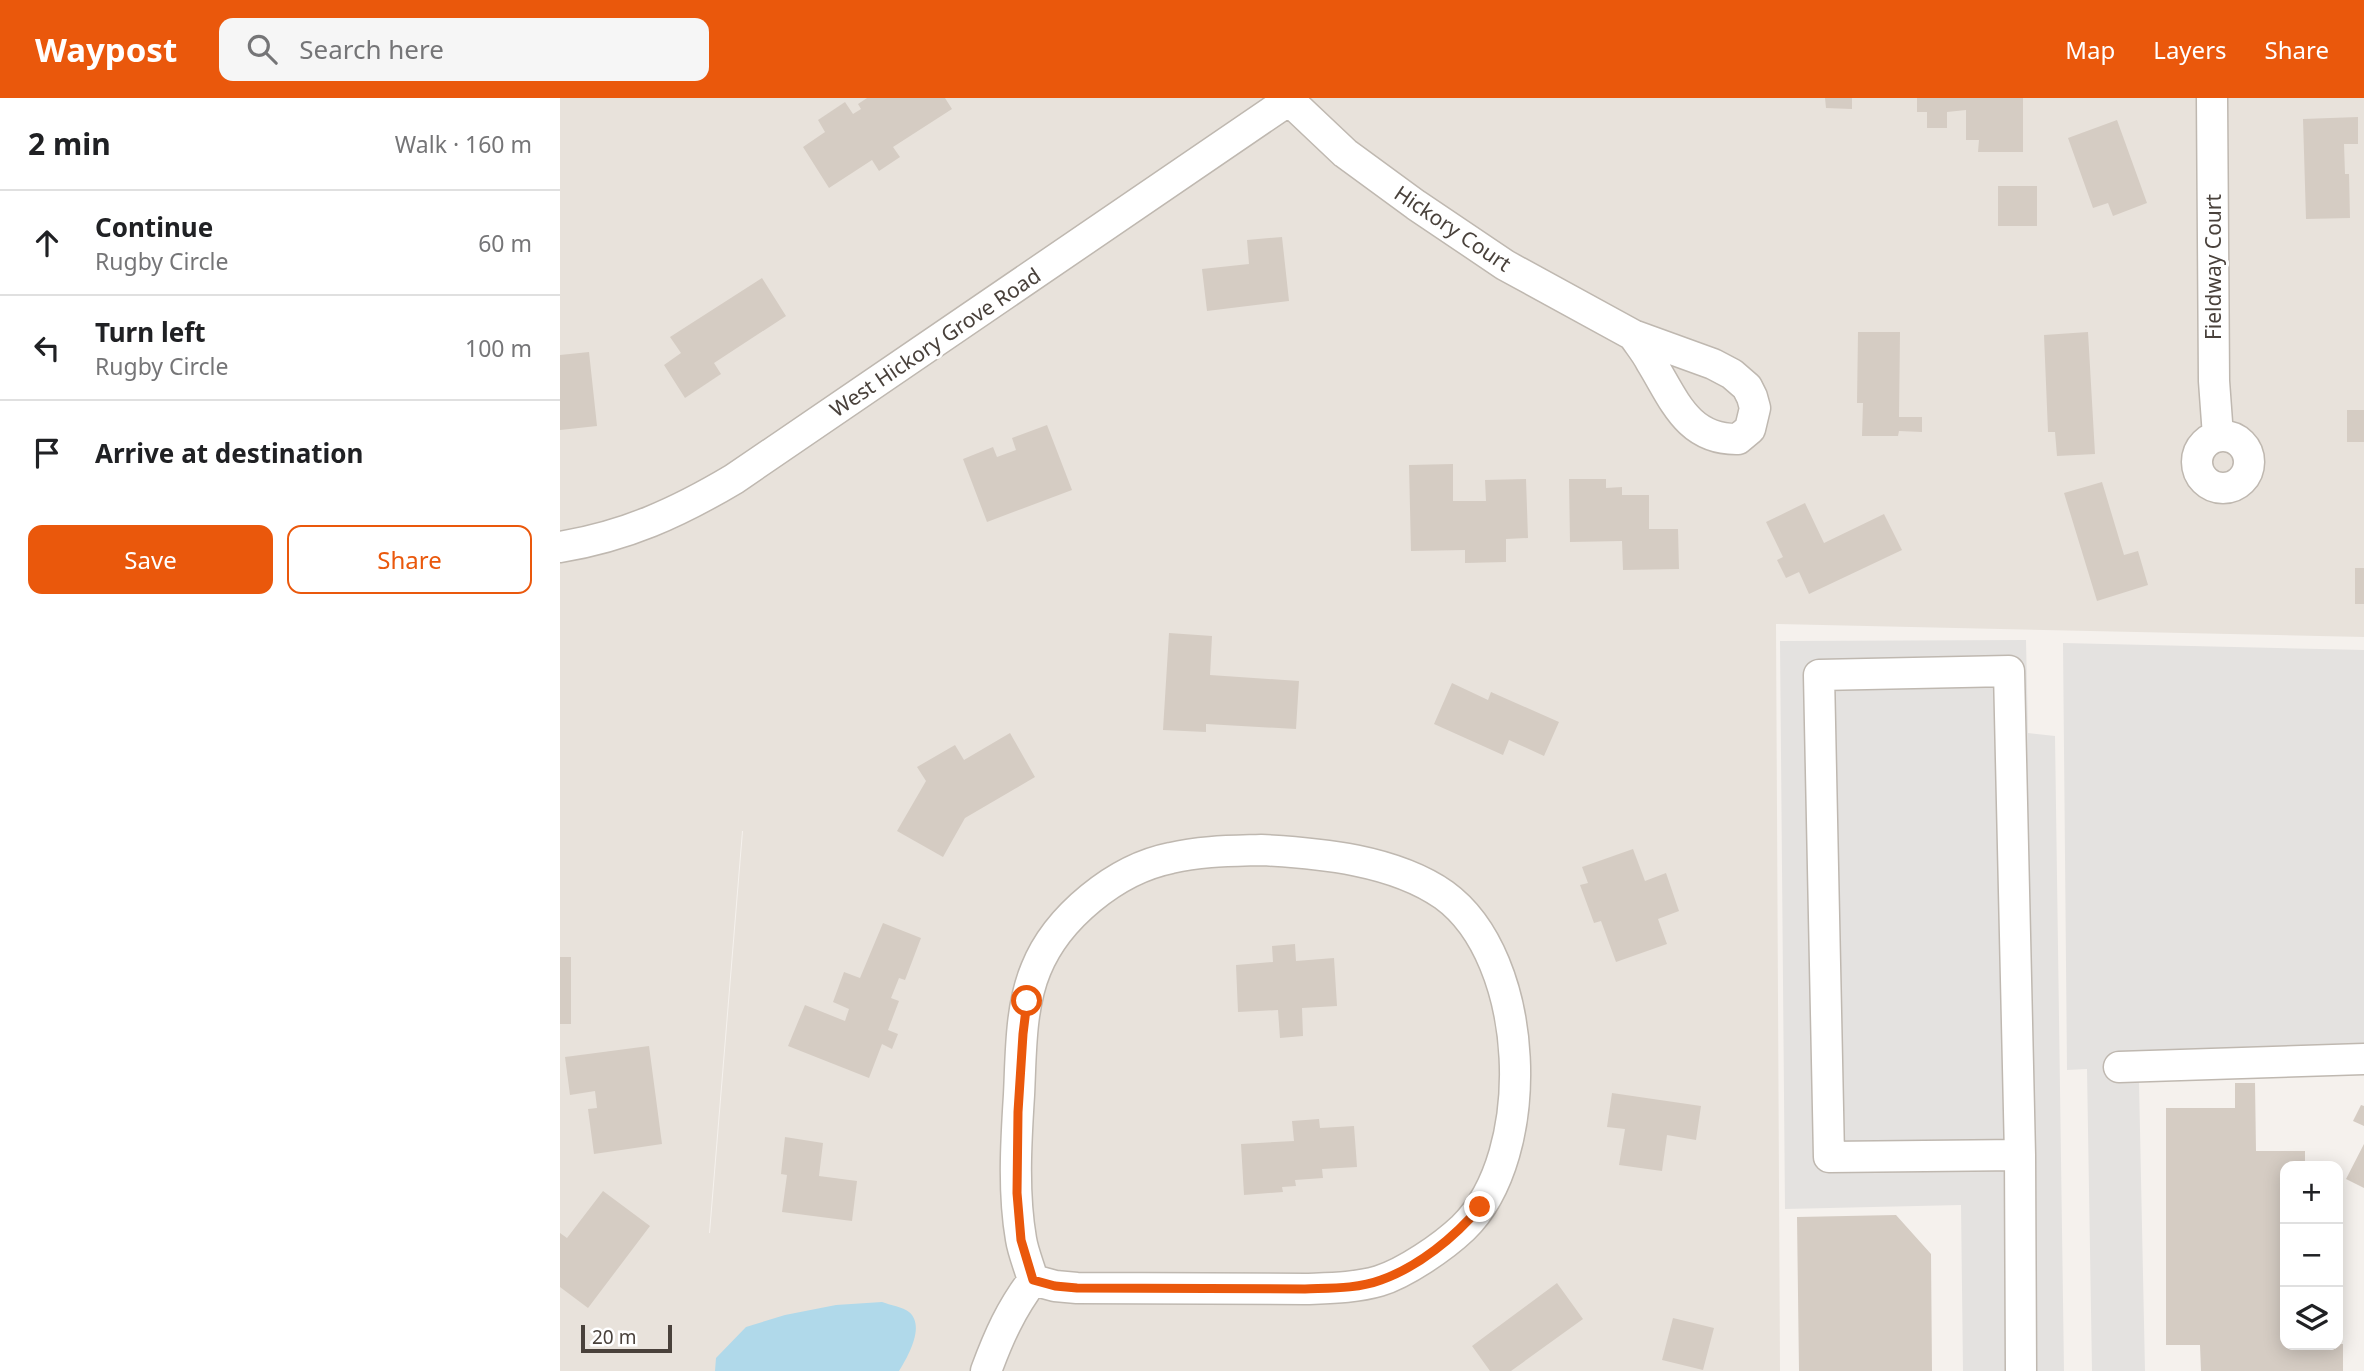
<!DOCTYPE html>
<html lang="en">
<head>
<meta charset="utf-8">
<style>
	:root { --surface:#fff; --page:#f6f6f6; --text:#202124; --muted:#757577; --line:#e0e0e0; --accent:#ea580c }
	body { margin:0; font-family:"Noto Sans",sans-serif; background:var(--page); color:var(--text) }
	.controls { position:absolute; right:21px; bottom:21px; display:grid; overflow:hidden; border-radius:14px; box-shadow:0 4px 18px #0003 }
	.controls button { width:63px; height:63px; display:grid; place-items:center; padding:0; border:0; border-bottom:2px solid var(--line); background:var(--surface); color:var(--text); font:35px sans-serif }
	.scale { position:absolute; left:21px; bottom:18px; width:91px; box-sizing:border-box; padding-left:7px; border:4px solid #49413b; border-top:0; font-size:19px; line-height:24px; white-space:nowrap; color:#49413b; -webkit-text-stroke:5px #fff; paint-order:stroke }
	.stop { position:absolute; width:21px; height:21px; margin:-16px; border:5px solid #ea580c; border-radius:50%; background:#fff }
	.stop.end { background:#ea580c; border-color:#fff; box-shadow:0 2px 7px #0008 }
	.list { margin:0; padding:0; list-style:none }
	h2 { display:flex; justify-content:space-between; align-items:center; height:91px; margin:0; padding:0 28px; font-size:30px }
	h2 small { font-size:23px; font-weight:400; color:var(--muted) }
	.list li { display:grid; grid-template-columns:46px 1fr auto; gap:21px; align-items:center; box-sizing:border-box; height:105px; padding:0 28px; border-top:2px solid var(--line) }
	.list b { display:block; font-size:26px; white-space:nowrap }
	.list p { margin:0; font-size:23px; white-space:nowrap; color:var(--muted) }
	.list em { font-size:23px; font-style:normal; color:var(--muted) }
	.actions { display:flex; gap:14px; padding:21px 28px }
	.actions a { flex:1; padding:16px 0; border:2px solid var(--accent); border-radius:14px; text-align:center; font-size:24px; color:var(--accent) }
	.actions .main { background:var(--accent); color:#fff }
	.icon { flex:none; width:38px; height:38px; fill:none; stroke:currentColor; stroke-width:2; stroke-linecap:round; stroke-linejoin:round }
	.map { position:relative; flex:none; width:1804px; height:1273px; overflow:hidden }
	header { display:flex; align-items:center; gap:42px; box-sizing:border-box; height:98px; padding:0 35px; background:var(--accent); color:#fff }
	header strong { font-size:33px }
	nav { display:flex; gap:38px; margin-inline-start:auto; font-size:24px }
	.search { width:490px; height:63px; background:var(--page); display:flex; align-items:center; gap:18px; box-sizing:border-box; padding:0 24px; border-radius:14px; color:var(--muted); font-size:26px }
	main { display:flex }
	aside { flex:1; background:var(--surface) }
	.map>svg:first-child { display:block }
</style>
</head>
<body>
<header>
<strong>Waypost</strong>
<div class="search"><svg class="icon" aria-label="search" viewBox="0 0 24 24"><circle cx="10" cy="10" r="6"/><path d="M15 15l6 6"/></svg>Search here</div>
<nav><a>Map</a><a>Layers</a><a>Share</a></nav>
</header>
<main>
<aside>
<h2>2 min<small>Walk · 160 m</small></h2>
<ul class="list">
<li><svg class="icon" aria-label="ahead" viewBox="0 0 24 24"><path d="M12 20V5M6 11l6-6 6 6"/></svg><div><b>Continue</b><p>Rugby Circle</p></div><em>60 m</em></li>
<li><svg class="icon" aria-label="left" viewBox="0 0 24 24"><path d="M17 20v-9H6M10 6l-5 5 5 5"/></svg><div><b>Turn left</b><p>Rugby Circle</p></div><em>100 m</em></li>
<li><svg class="icon" aria-label="arrive" viewBox="0 0 24 24"><path d="M6 21V4h12l-3 4 3 4H6"/></svg><div><b>Arrive at destination</b></div></li>
</ul>
<div class="actions"><a class="main">Save</a><a>Share</a></div>
</aside>
<div class="map">
<svg width="1804" height="1273" viewBox="0 0 1804 1273">
	<rect width="100%" height="100%" fill="#f5f1ed"/>
	<path fill="#e8e2db" fill-rule="evenodd" d="M0,0H1804V539L1216,526L1220,1273H0ZM182,733H183L150,1135H149Z"/>
	<path fill="#e4e2e0" d="M1466,542L1468,635L1495,638L1504,1273H1403L1401,1107L1225,1111L1220,543Z
		M1503,545L1804,552V974L1579,984L1585,1273H1532L1527,971L1507,972Z"/>
	<path fill="#b0d9ea" d="M322,1204C330,1207 343,1209 349,1214C366,1228 347,1260 339,1273H155L156,1260L186,1229L225,1217L276,1207Z"/>
	<path fill="#d5ccc3" d="M307,0H385L392,11L333,49L340,59L319,73L312,62L269,90L243,49L265,34L258,22L285,4L293,16L301,11L298,6Z
		M1265,0H1292V11L1266,10Z
		M1357,0H1463V54H1418L1419,42H1406V12L1387,14V30H1367V14H1357Z
		M1798,19V46H1784L1785,76H1789L1790,120L1746,121L1743,21Z
		M1557,22L1587,105L1553,118L1548,105L1533,110L1508,40Z
		M1438,88H1477V128H1438Z
		M722,139L729,203L647,213L642,171L689,166L687,142Z
		M202,180L226,218L154,265L161,276L125,300L104,267L121,255L110,239Z
		M1298,234H1340L1339,319H1362V334L1339,333L1338,338H1302L1303,305H1297Z
		M1528,234L1535,356L1497,358L1495,334H1488L1484,237Z
		M29,254L37,328L0,332V257Z
		M1787,312H1804V344H1787Z
		M487,327L512,392L427,424L403,361L433,349L437,359L456,352L452,340Z
		M893,366V403H926L925,382L966,381L968,440L946,441V464L905,465V452L851,453L849,367Z
		M1009,381H1046V390L1062,389V397H1089V431H1118L1119,471L1063,472L1062,443L1010,444Z
		M1542,384L1564,457L1578,453L1588,487L1537,503L1504,395Z
		M1245,405L1264,445L1324,416L1342,452L1249,496L1239,474L1226,480L1217,462L1223,459L1206,424Z
		M1795,470H1804V506H1795Z
		M609,535L652,538L650,577L739,583L736,631L646,626V634L603,632Z
		M892,585L928,602L931,594L999,624L984,658L949,642L943,657L874,626Z
		M450,635L475,679L405,720L383,759L337,733L366,683L357,669L395,647L404,662Z
		M1073,751L1085,783L1106,775L1119,813L1098,821L1107,846L1056,864L1041,823L1034,825L1020,787L1028,785L1022,769Z
		M323,825L361,840L345,882L339,880L331,900L339,903L328,932L338,936L332,951L322,946L309,980L228,948L245,907L285,923L289,911L273,904L284,874L300,880Z
		M735,846L736,863L774,860L777,908L742,910L743,938L720,940L718,912L678,914L676,867L713,864L712,848Z
		M0,859H11V926H0Z
		M89,948L102,1046L34,1056L28,1011L37,1010L35,993L10,997L5,959Z
		M1675,985H1695L1696,1053H1745V1068H1725V1247L1783,1246V1273H1641L1640,1247H1606V1010H1675Z
		M1052,995L1141,1008L1136,1042L1107,1037L1102,1073L1059,1067L1065,1031L1047,1029Z
		M1801,1007L1804,1008V1028L1793,1023Z
		M759,1021L760,1030L794,1028L797,1069L762,1071L763,1080L735,1082L736,1088L722,1089L723,1094L684,1097L681,1046L734,1043L732,1023Z
		M225,1039L263,1045L259,1078L297,1083L292,1123L222,1114L227,1077L221,1076Z
		M1804,1046V1090L1786,1081Z
		M43,1093L90,1128L28,1210L0,1189V1135L7,1140Z
		M1336,1117L1371,1156L1372,1273H1239L1237,1119Z
		M997,1185L1023,1221L951,1273H930L912,1248Z
		M1113,1220L1154,1230L1143,1272L1102,1262Z"/>
	<g fill="none" stroke-linecap="round" stroke-linejoin="round">
		<defs>
			<path id="minor" d="M1652,0L1654,283L1658,338
				M729,2L785,55L856,107L945,167L1073,237L1153,266L1172,276L1187,289L1192,299L1195,310L1190,331L1178,341C1127,342 1114,301 1091,264C1086,254 1079,246 1073,237
				M1637 364a26 26 0 1 1 52 0a26 26 0 1 1-52 0Z
				M0,449C66,438 117,415 174,381L732,0
				M701,752C760,755 834,762 884,797C971,860 979,1056 903,1130C883,1149 845,1175 819,1183C795,1190 769,1190 745,1191L517,1190L495,1188L473,1182C469,1168 463,1154 461,1141C453,1095 456,1044 459,997C461,957 460,909 476,871C497,819 556,771 611,760C641,753 671,753 701,752Z
				M1559,969L1804,961
				M1460,1057L1269,1059L1259,577L1449,573L1460,1057L1461,1273
				M426,1273C439,1238 451,1211 473,1182"/>
		</defs>
		<use href="#minor" stroke="#bfb8b0" stroke-width="33"/>
		<use href="#minor" stroke="#fff" stroke-width="30"/>
	</g>
	<g fill="none" stroke-linecap="round" stroke-linejoin="round">
		<path stroke="#ea580c" stroke-width="9" d="M467,903L463,936L458,1014L457,1095L461,1142L473,1182L495,1188L517,1190L745,1191C769,1190 797,1191 821,1182C858,1169 895,1139 920,1109"/>
	</g>
	<g text-anchor="middle" dominant-baseline="central" stroke-width="6" stroke-linejoin="round" paint-order="stroke">
		<g font-size="21" fill="#49413b" stroke="#fff">
			<text transform="translate(893 130) rotate(34)">Hickory Court</text>
			<text transform="translate(1653 169) rotate(-90)">Fieldway Court</text>
			<text transform="translate(375 244) rotate(-34)">West Hickory Grove Road</text>
		</g>
	</g>
</svg>
<div class="controls">
<button>+</button>
<button>−</button>
<button><svg class="icon" aria-label="layers" viewBox="0 0 24 24"><path d="M12 4l9 5-9 5-9-5zM3 14l9 5 9-5"/></svg></button>
</div>
<div class="scale">20 m</div>
<div class="stop" style="left:467px;top:903px"></div>
<div class="stop end" style="left:920px;top:1109px"></div>
</div>
</main>
</body>
</html>
